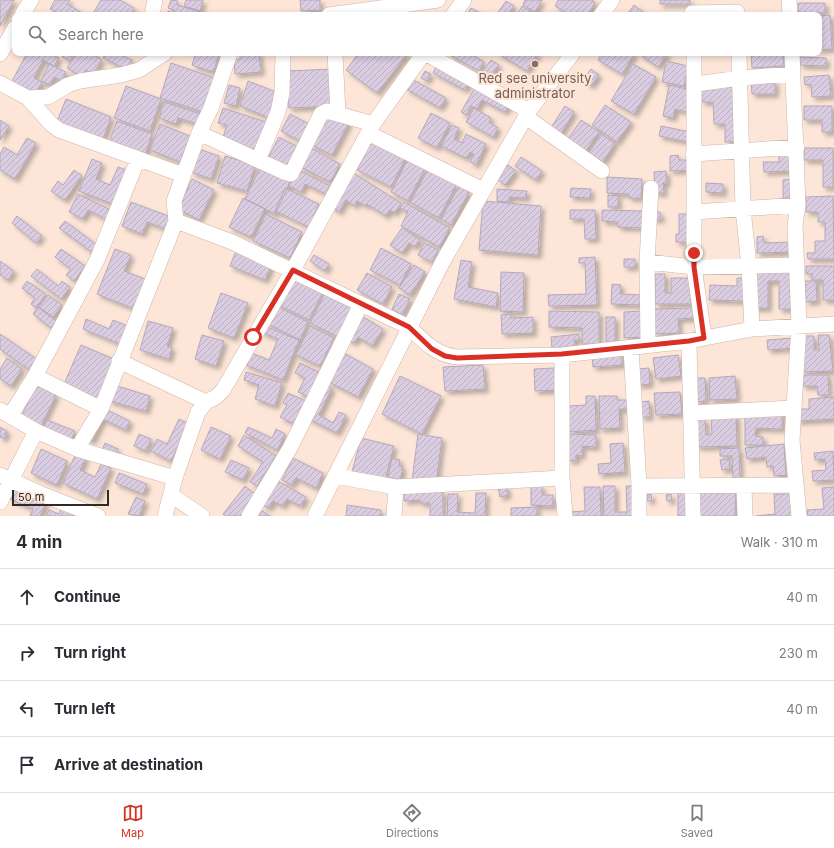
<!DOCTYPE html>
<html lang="en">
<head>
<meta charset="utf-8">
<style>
	:root { --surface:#fff; --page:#f2f2f3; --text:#2b2b33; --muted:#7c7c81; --line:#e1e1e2; --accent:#d93025 }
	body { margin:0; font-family:Inter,sans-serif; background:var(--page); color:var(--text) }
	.scale { position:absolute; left:12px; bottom:10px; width:97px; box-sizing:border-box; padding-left:4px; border:2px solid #312924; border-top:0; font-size:11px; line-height:14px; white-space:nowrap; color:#312924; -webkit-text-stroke:3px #fde6d8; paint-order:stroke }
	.stop { position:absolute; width:12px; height:12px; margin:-9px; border:3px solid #d93025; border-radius:50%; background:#fff }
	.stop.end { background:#d93025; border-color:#fff; box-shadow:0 1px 4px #0008 }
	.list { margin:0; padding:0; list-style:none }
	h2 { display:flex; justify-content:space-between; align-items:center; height:52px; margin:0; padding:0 16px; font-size:17px }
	h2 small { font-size:13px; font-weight:400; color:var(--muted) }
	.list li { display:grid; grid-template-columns:26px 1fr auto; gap:12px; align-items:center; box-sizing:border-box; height:56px; padding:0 16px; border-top:1px solid var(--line) }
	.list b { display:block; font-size:15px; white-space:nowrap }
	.list em { font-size:13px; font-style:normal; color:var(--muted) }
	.icon { flex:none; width:22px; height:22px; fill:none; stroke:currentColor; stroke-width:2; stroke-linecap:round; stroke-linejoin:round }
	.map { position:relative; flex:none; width:834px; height:516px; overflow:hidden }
	.search { position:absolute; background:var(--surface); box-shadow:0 2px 6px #0003; left:12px; right:12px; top:12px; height:44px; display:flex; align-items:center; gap:10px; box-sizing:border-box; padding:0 14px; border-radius:8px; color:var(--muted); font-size:15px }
	.sheet { height:276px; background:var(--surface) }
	nav { display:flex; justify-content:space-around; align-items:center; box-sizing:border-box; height:56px; border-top:1px solid var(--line); background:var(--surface); font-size:11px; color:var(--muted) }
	nav a { display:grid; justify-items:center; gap:2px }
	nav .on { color:var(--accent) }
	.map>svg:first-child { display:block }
</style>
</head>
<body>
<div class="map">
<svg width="834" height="516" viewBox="0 0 834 516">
	<defs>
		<pattern id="building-hatch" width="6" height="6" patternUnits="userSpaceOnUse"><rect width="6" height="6" fill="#dacde1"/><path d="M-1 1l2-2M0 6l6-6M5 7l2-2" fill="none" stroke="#bcb0c1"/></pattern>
		<filter id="shadow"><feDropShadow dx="3.5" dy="3.5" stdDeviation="2" flood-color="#0004"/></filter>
	</defs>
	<rect width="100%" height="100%" fill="#fde6d8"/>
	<path fill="url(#building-hatch)" stroke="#b4a8bb" filter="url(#shadow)" d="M0,0H14L0,26Z
		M55,0H70L67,4L86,15H62L50,9Z
		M101,0H120L134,8L130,15H92Z
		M171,0L178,1L177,5L200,12L199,15H167L168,11L173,13L174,10L168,8Z
		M186,0H203L200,11L184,6Z
		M300,0H320V10L301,11Z
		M525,0H542L535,12L523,5Z
		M558,0H592L595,2L588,15H570L555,6Z
		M660,0H690V4H660Z
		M506,1L514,6L507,15H496Z
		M798,3H825V13L798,12Z
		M634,5L647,15H630L628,13Z
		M522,6L536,15H517Z
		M471,8L484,15H467Z
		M407,12L408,15H397V14Z
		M830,15L832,49L819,50V16Z
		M27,53H48L59,58L54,66L43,60L34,78L42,82L35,95L11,83Z
		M64,53H74L70,61L62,57Z
		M77,53H95L94,55L102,60L93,74L86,70L82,77L67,68Z
		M106,53H117L132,60L128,70L103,58Z
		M196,53H213L219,55L213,72L192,65Z
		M240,53H259L261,72L235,74L234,60L240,59Z
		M359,53H408L377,93L346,70Z
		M469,53L484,62L479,71L448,54Z
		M497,53H538L527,71Z
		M602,53H635L622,74L598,60Z
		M640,53H668L658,67L639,54Z
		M751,53H783L784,66L752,68Z
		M800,57L826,58V66L800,65Z
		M491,60L499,65L491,76L483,71Z
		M666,61L688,66L684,86L662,82Z
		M171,63L215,78L203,112L160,98Z
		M438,63L470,81L465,90L433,73Z
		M49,64L66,72L62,81L54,77L50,85L41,81Z
		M633,64L656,77L634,114L611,101Z
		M334,69L336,106L289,108L287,71Z
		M591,69L599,75L591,86L583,80Z
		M425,71L431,74L427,81L421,78Z
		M829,75L831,96L812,97L811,84L805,85L804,77Z
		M412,79L446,98L440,108L406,89Z
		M248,81L279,93L270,118L240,106Z
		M751,81H775V94H752Z
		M477,84L510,102L505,112L482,100L477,109L471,106L466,115L461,112Z
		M229,85L240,88L236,106L224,103Z
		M669,85L691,90L687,112L675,109L673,118L663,116Z
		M126,86L161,99L150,131L114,118Z
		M701,86H738L739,141L725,142V124H714L713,102H702Z
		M66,99L111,117L102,142L56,124Z
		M164,102L201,114L198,124L178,118L176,124L159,118Z
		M605,105L631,122L617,142L592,125Z
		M565,106L574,112L560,135L550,129Z
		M804,106H832V132H822V120H804Z
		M223,108L266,122L257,152L222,140L227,125L218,123Z
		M474,108L491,118L489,122L498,128L493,137L466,122Z
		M327,111L349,122L332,155L310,144Z
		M431,113L450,123L437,148L418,138Z
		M290,114L311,125L302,142L281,131Z
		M0,120L9,126L0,140Z
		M581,120L599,132L585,152L567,140Z
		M117,121L152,134L144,158L108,145Z
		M160,124L190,136L180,162L150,150Z
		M452,125L459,128L454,139L462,143L466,134L486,144L476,165L470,162L474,154L470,152L466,158L441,146Z
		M661,126L690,132L689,142L659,136Z
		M601,134L615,143L603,162L589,153Z
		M279,137L300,148L289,169L268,158Z
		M27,138L36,143L15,179L0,170V154L4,147L17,155Z
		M372,140L406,157L391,187L357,170Z
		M309,147L340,164L330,182L299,166Z
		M804,148H833V187H823V160H804Z
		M199,149L219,156L211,179L191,172Z
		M779,153H791V171L764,172L763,162H779Z
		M678,155L679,160H692V170L670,171V156Z
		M225,156L255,165L247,191L217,183Z
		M521,157L542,171L536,180L515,166Z
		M92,159L102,163L96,179L110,185L118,167L132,172L118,206L79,191Z
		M408,159L425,169L408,201L391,192Z
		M508,165L516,171L505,185L497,179Z
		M261,166L291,181L275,214L245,199Z
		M297,169L330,186L326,194L305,184L301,192L288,185Z
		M74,170L82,176L65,200L51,191L58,181L63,185Z
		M428,170L456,185L439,218L410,202Z
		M666,171L667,183H663L664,193H655L654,172Z
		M352,172L401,203L395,213L390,210L386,216L367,204L366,206L357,201L355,206L346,200L339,212L331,207Z
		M607,177L642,179L641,198H629V194L607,193Z
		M192,179L214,190L199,220L178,209Z
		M792,179L793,198H783V180Z
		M706,183L723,184V193L706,192Z
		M459,186L469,192L451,225L441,219Z
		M285,188L319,204L309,227L275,211Z
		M571,188L591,189L590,198L570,197Z
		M497,189L527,191L526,198L509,197V202L497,201Z
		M78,194L113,211L108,220L88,210L83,219L69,212Z
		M608,195L618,196V207H608Z
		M833,196L834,259H808L807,253H815V241H825V222H818V212H806V197Z
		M243,198L265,209L251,237L229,227Z
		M483,201L541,206L538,255L479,250Z
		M131,202L171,217L166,229L147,222L142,234L122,226Z
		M404,202L450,228L439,247L401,226L408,212L400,208Z
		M570,210H595L596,239H585L584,219H570Z
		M602,210L643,211V228L618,227V222L602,221Z
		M653,212H660L661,219L654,220Z
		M266,214L302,232L290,258L253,241Z
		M679,214H689V242H676V234H679Z
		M17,216L42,236L36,243L12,223Z
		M65,221L101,248L96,255L59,228Z
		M402,228L420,240L415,247L409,243L402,253L390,245Z
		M763,236L764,243L793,242V252L757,253V237Z
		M424,243L438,250L432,262L418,255Z
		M381,248L411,264L400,285L370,270Z
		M61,249L85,266L74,281L66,275L71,269L55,257Z
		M115,249L131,255L124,271L148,280L137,310L97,294Z
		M236,251L271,266L265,280L230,266Z
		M314,255L329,264L325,271L310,261Z
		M595,257L597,305L549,306L548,295L586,294L585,263H579V258Z
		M624,259H635V267H624Z
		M461,260L472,262L468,287L498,293L496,307L454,299Z
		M0,261L14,271L8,280L0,275Z
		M414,265L425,272L410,295L399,288Z
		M806,266H834V300H823V280H812V274H806Z
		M752,267H794V309H779V281H768V308H752Z
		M37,269L58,286L62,281L70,287L61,299L31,276Z
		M501,272L524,273L523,312L500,311Z
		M367,273L392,287L383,304L357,290Z
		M655,274H665V293H671V278H691V304H655Z
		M291,276L323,292L309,320L277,304Z
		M737,278H748L747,301L709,300L710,285L737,286Z
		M27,281L46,294L36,308L31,304L35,298L22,288Z
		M805,281H816L817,301L806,302Z
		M612,284L621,285L620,294L643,295V305L611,304Z
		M221,293L248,303L234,338L208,328Z
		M325,293L355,309L340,338L310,323Z
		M399,294L410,299L402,315L392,309Z
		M48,295L62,305L53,317L39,307Z
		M275,305L308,322L300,340L266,323Z
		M38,307L56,321L51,328L33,314Z
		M693,308L694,318L678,319L679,333L655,334L654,309Z
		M549,311L599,312V344H582V328L549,327Z
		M643,311V337L624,338V312Z
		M510,314L511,318L533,317V333L502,334L501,315Z
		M360,315L383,329L372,346L358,337L354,343L346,338Z
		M606,317H615V342H606Z
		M86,319L109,329L113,320L130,327L123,345L83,329Z
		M148,321L173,328L167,346L172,348L169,359L140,350Z
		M264,326L299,340L283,380L244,364L249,352L269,360L278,339L261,332Z
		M310,326L334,338L320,366L296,355Z
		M0,334L38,360L31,371L0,349Z
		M579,334V340H574L575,346L552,348L551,337Z
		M202,335L224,341L216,366L195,359Z
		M818,335H829L833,371L802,372L801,336H814V350H819Z
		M792,338L793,348L768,350L767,340Z
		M81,345L116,360L99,400L64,384Z
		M342,352L373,369L358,397L327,381Z
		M622,353V365L593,367L592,355Z
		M678,355L681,376L656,379L653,358Z
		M7,358L22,369L11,386L0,379V369Z
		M300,363L321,373L309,397L298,392L305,378L295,373Z
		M483,365L485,389L445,391L443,367Z
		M554,368L556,390L535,391L534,369Z
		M649,368L650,384L638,385L637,369Z
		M246,372L282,383L275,406L255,399L259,385L244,380Z
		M802,375H828L829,395H818L817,386H803Z
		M400,376L441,396L422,434L382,414Z
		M735,376L737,399L710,400L709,378Z
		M695,378H705L706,401L696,402Z
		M324,384L332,388L319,415L333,423L339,412L346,415L337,433L307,418Z
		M36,385L56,395L41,426L21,417Z
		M114,385L150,396L146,411L109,401Z
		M680,392L682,414L656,415L654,393Z
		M288,393L306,401L295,424L280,417L287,405L283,403Z
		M586,396H595L596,430L569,432L567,406L586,405Z
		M599,396H617V400H627V409H619L620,428L600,429Z
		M834,397V419L797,421V409H809V399Z
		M649,401L650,417H641V402Z
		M99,406L130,421L126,430L103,419L92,441L84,438Z
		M745,411L782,412V429L756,428L755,436L763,437V445H745Z
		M736,415L737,446L697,447L696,420L705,419L706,435L712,434L711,416Z
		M179,419L189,424L171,461L151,451L157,439L167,444Z
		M47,420L75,431L71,440L43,429Z
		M0,427L7,431L4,439L0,437Z
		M211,427L231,436L220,459L201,450Z
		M248,427L272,438L276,429L285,434L277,450L245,433Z
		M139,434L151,439L146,451L134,446Z
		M418,434L442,438L436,484L412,481Z
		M569,434L596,435V447L582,446V456L576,455V461L568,460Z
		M244,435L276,456L257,486L250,482L263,462L238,446Z
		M361,438L394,446L385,480L352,472Z
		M105,443L118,449L115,455L102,450Z
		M623,443L625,472L599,474L598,464L611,463L610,444Z
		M784,444L786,475L774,476L773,466L767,467L766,457L747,459L745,448Z
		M739,448L740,478H733L732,456H720V449Z
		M41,449L67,461L57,485L31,473Z
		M833,451L834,480L813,481L812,471L826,470L825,459L815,460L814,453Z
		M76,453L86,458L80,470L95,477L101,464L111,468L97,499L63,483Z
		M293,458L323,473L316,488L296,478L292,485L282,480Z
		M392,458L400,460L399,466L403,467L400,480L388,477Z
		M729,459L730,469L722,470L720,460Z
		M231,460L249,468L243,480L225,472Z
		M119,473L147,484L143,494L115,483Z
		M276,480L306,497L301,506L287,499L283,506L273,501L269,508L262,505Z
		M245,486L256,495L240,516H225L223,514Z
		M506,486L508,495L500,497L498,487Z
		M531,486H542V495H553V506L531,505Z
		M603,486H615V512H627L626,486H632L633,516H604Z
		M584,487H600L601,516H570V512L585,511Z
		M834,487V516H808L807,510L824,509L822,488Z
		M14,489L46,503L40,516H30L33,509L10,499Z
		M443,491V516H430V503H420V500L404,501V492Z
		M698,491L736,492L735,516H697Z
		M476,493H486L485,516H447L448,494H458L457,512L475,513Z
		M678,493H689V516H678Z
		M651,494L652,501H647V495Z
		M671,494L672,501H667L666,495Z
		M774,494H792L793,516H756L775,514Z
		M136,497L145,501L139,516L128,514Z
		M62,505L89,516H46L49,510L59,514Z
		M347,505L381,510L380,516H346Z
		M537,507V516H511V508Z
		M261,510L270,516H257Z"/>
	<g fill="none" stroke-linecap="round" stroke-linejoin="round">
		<defs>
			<path id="street" d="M789,0L790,15
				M692,13L737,12
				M22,15L31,0
				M152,15L155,0
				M329,15L438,0
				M453,15L464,0
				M601,15L612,0
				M335,53L338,113
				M425,53L529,111
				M694,53V267L704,337
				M739,53L743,209L749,266L752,329
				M792,53L798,205L795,225L799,325L792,440L799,516
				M0,54L15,28
				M0,83L28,98L48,97L68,85L80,81L121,75L139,70L165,53
				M696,84L740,78L793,74
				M28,98L51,124L59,130L183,175
				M526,117L602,171
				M199,133L211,108L230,53
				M368,133L483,190
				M693,154L797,147
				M258,160L278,112L282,93L283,53
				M694,212L798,205
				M176,221L174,201L199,133L284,172L291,174L321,114L327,111L373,124
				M647,262L694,267L797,265
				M689,341L693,516
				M648,345L647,262L651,188
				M631,348L639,486V516
				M562,355V478L565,516
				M119,361L206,402
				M35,376L101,409
				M0,410L36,431L77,449L175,478
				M691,413L794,408
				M10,416L35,376L97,260L138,159
				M77,449L101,409L176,221L232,242L409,327C424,341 435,355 457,357L562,355L689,341L752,329L834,324
				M0,475L46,496L98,516
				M335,476L396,487L562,478
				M639,486L796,485
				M744,487L745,516
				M171,495L202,516
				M0,502L36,431
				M165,516L175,478L198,412L206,402L216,397L223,390L293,270L373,124L424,53
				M249,516L290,448L361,304
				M315,516L442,263L529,111L573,53
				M394,516L396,487"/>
		</defs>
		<use href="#street" stroke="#ccb6a8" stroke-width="16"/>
		<use href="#street" stroke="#fff" stroke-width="15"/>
	</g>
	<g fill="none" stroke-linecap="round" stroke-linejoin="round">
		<path stroke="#d93025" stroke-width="5" d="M253,337L293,270L409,327L432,349L445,356L457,358L562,354L689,341L704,338L694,267V253"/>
	</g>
	<circle fill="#8d6e63" stroke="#fde6d8" stroke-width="1.5" cx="535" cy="64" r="4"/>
	<g text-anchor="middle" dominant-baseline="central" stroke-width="4" stroke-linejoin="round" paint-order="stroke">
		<g font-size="13" fill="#785e54" stroke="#fde6d8">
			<text x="535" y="78">Red see university<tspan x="535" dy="15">administrator</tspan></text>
		</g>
	</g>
</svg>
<div class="scale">50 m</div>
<div class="stop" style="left:253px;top:337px"></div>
<div class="stop end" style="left:694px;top:253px"></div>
<div class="search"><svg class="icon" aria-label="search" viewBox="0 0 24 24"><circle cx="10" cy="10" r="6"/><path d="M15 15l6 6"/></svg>Search here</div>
</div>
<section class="sheet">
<h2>4 min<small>Walk · 310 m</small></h2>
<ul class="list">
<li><svg class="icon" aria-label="ahead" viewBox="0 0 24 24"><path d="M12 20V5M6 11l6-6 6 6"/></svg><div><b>Continue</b></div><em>40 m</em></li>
<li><svg class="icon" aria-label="right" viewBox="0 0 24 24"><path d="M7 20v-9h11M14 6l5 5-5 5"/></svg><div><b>Turn right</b></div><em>230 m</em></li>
<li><svg class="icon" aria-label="left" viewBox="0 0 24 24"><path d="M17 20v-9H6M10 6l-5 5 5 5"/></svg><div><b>Turn left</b></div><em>40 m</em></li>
<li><svg class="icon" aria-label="arrive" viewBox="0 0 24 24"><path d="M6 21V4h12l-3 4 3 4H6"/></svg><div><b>Arrive at destination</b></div></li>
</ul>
</section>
<nav>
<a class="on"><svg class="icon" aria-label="map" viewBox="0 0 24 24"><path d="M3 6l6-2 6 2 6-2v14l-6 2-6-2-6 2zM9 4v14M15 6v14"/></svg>Map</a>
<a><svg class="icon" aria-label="directions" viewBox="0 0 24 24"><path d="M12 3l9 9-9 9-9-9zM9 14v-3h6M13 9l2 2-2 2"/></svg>Directions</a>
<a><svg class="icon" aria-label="saved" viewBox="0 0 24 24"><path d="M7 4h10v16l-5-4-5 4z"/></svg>Saved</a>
</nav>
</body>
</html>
